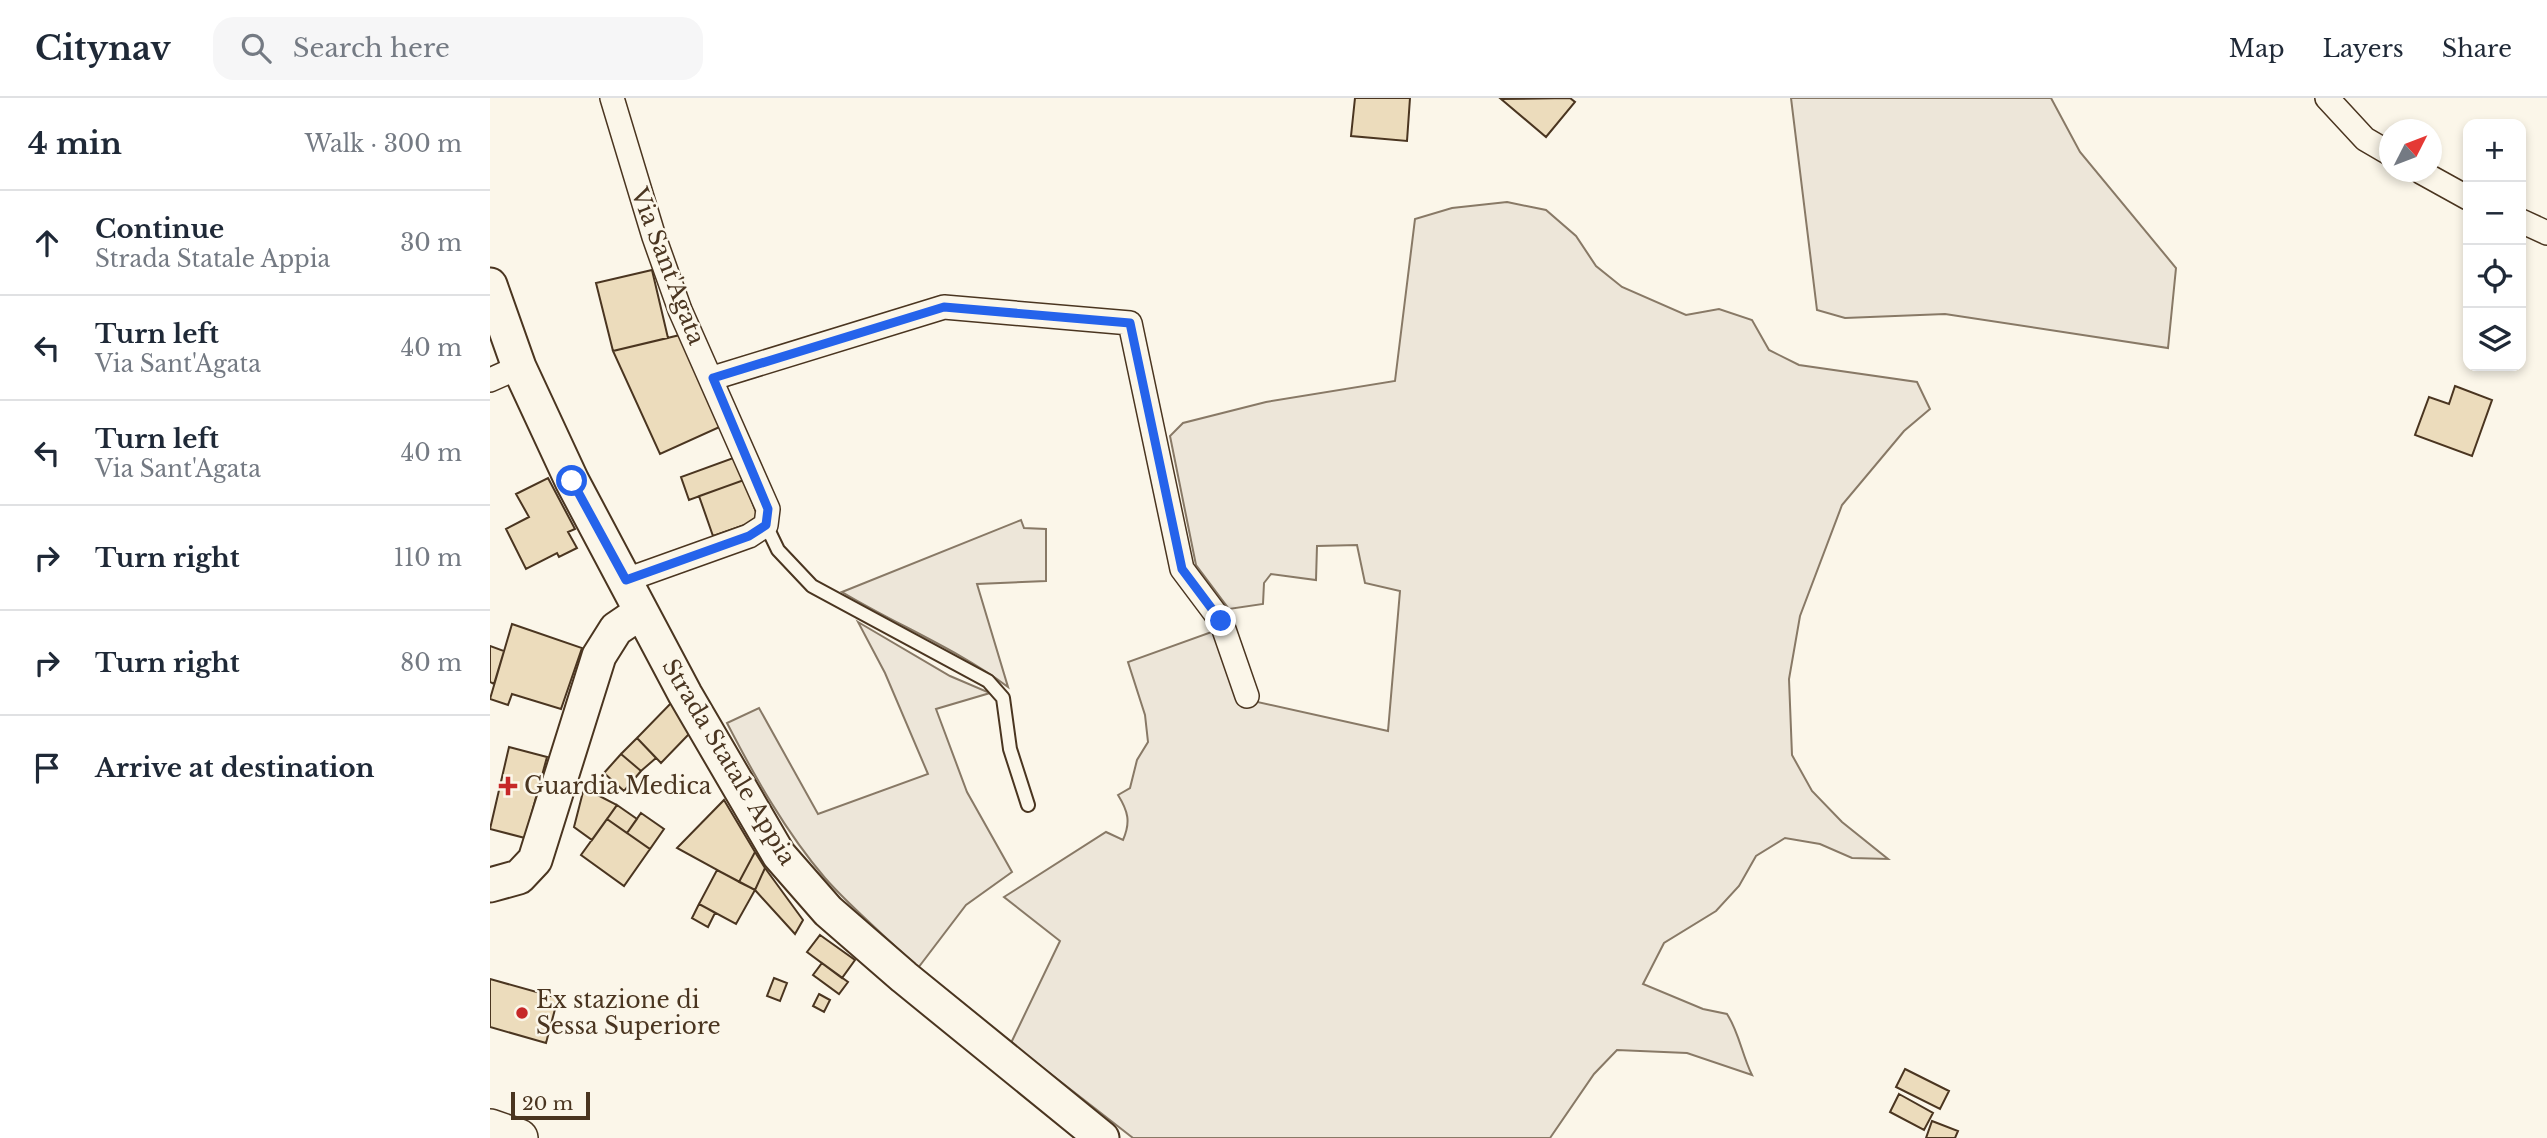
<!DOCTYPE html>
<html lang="en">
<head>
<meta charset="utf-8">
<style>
	:root { --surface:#fff; --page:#f6f6f7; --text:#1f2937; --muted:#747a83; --line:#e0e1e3 }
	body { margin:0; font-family:"Libre Baskerville",serif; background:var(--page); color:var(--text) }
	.controls { position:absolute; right:21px; top:21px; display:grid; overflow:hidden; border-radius:14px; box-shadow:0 4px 10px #0003 }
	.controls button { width:63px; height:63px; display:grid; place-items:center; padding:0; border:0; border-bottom:2px solid var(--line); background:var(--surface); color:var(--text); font:35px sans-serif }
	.compass { position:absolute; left:1889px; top:21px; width:63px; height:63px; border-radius:50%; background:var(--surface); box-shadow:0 4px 10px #0003; rotate:48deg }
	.scale { position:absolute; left:21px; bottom:18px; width:79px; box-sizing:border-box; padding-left:7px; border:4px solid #4a3520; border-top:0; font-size:19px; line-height:24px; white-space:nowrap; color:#4a3520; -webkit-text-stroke:5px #fbf6e9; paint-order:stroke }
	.stop { position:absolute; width:21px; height:21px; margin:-16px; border:5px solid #2563eb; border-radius:50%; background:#fff }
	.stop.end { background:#2563eb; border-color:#fff; box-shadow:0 2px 7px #0008 }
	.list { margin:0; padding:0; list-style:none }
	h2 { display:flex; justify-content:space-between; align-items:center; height:91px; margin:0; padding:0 28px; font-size:30px }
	h2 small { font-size:23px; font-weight:400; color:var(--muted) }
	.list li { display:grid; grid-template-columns:46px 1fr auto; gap:21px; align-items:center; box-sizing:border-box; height:105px; padding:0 28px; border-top:2px solid var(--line) }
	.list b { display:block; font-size:26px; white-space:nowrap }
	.list p { margin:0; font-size:23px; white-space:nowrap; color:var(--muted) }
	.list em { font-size:23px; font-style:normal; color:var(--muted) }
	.icon { flex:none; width:38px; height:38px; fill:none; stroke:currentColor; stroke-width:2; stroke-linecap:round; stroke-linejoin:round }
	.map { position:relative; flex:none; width:2057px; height:1040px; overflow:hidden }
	header { display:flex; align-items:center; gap:42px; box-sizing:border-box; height:98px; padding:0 35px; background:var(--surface); border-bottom:2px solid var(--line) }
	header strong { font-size:33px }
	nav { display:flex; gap:38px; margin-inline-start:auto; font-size:24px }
	.search { width:490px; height:63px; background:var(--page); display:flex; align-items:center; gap:18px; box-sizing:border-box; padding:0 24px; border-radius:21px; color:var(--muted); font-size:26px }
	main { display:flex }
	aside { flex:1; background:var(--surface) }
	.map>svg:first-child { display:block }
</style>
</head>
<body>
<header>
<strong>Citynav</strong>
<div class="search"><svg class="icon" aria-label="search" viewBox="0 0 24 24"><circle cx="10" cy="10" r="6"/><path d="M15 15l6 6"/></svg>Search here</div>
<nav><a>Map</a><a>Layers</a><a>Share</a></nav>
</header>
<main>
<aside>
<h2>4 min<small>Walk · 300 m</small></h2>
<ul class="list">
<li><svg class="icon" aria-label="ahead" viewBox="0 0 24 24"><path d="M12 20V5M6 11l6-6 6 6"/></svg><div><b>Continue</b><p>Strada Statale Appia</p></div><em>30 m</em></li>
<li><svg class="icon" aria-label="left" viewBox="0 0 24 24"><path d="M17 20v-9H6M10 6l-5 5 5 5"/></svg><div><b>Turn left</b><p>Via Sant'Agata</p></div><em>40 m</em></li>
<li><svg class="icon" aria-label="left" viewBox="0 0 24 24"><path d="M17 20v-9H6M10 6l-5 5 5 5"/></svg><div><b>Turn left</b><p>Via Sant'Agata</p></div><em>40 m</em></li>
<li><svg class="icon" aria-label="right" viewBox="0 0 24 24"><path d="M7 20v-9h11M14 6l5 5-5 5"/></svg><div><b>Turn right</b></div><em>110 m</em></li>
<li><svg class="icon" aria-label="right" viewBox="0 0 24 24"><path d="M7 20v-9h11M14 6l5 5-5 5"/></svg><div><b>Turn right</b></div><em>80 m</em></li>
<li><svg class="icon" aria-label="arrive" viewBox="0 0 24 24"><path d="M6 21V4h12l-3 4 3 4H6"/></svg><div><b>Arrive at destination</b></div></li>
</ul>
</aside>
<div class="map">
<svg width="2057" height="1040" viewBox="0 0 2057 1040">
	<rect width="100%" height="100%" fill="#fbf6e9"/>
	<path fill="#ede6d9" stroke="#887966" stroke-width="2" d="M1301,0H1561L1590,54L1686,170L1678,250L1455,216L1355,220L1327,212Z
		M1017,104L1056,112L1086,138L1106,168L1132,189L1196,217L1229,211L1262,222L1279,252L1309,267L1427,284L1440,311L1414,333L1352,407L1310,518L1299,581L1302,657L1322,693L1352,724L1398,761L1362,760L1330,746L1295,740L1266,758L1249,788L1226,813L1174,845L1153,886L1213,911L1237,916C1249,934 1252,957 1262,977L1197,955L1127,952L1104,976L1060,1040H643L521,945L570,843L514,799L616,734L633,742C641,724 638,713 628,697L640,690L647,662L658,644L655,617L638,564L727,532L744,587L745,599L898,633L910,493L875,485L867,447L827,448L826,482L781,476L774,485L773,506L739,511L706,467L680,338L693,325L776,304L905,283L925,121L962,110Z
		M531,422L534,430L556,431V483L487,486L518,589C467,551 407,527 352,494Z
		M368,524L460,578L500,595L446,611L477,694L522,774L476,807L428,870C398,840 363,812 335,780C295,733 265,679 237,625L269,610L328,716L438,676L395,575Z"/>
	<path fill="#ecdcbc" stroke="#4a3520" stroke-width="2" d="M865,0H920L917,43L861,38Z
		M1080,0L1085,4L1056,39L1011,1Z
		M162,172L178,240L123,253L106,185Z
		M190,237L234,327L170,356L123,253Z
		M1965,288L2002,302L1982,358L1925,337L1939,299L1959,306Z
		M246,359L254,382L199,402L191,379Z
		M58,380L85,431L78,434L87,450L69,459L67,455L36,471L16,431L39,419L26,396Z
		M254,382L269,422L223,438L209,398Z
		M22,526L92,550L71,611L22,596L18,607L0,601Z
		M0,548L14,553L4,586L0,584Z
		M184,602L199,636L171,665L147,640Z
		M147,640L166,660L151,673L131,656Z
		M19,649L57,659L35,740L0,731Z
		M131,656L151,673L134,693L114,675Z
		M94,690L127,707L102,742L84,729Z
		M234,702L265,754L249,784L187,750Z
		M127,707L147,721L137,735L117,721Z
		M151,715L174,731L160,751L137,735Z
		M117,721L160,751L134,788L91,757Z
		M265,754L275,770L265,792L249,784Z
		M275,770L313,822L305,836L265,792Z
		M227,772L265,792L246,826L209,806Z
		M209,806L225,815L218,829L202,820Z
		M330,837L365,862L352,880L317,854Z
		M332,865L358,884L349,896L323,877Z
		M284,880L297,885L290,903L277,898Z
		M0,881L68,900L56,945L0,929Z
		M329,896L340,902L334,914L323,908Z
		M1415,971L1459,993L1450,1011L1406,989Z
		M1409,996L1443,1015L1434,1032L1400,1014Z
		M1442,1023L1468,1033L1465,1040H1436Z"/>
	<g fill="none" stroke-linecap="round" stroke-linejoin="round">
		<defs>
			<path id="lane" d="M276,427L288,452L322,488L498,583L513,600L520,651L538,707"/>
			<path id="street" d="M122,0L164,139L190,212L278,411L276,427L259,438L136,482
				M1837,0L1875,41L1899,55
				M1931,74L1978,100
				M2031,123L2057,135
				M223,280L454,209L640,225L692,471L731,523L757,598
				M0,282L29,269"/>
			<path id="secondary" d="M0,187L29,269L82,383L195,596L289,757L338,813L414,879L612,1040
				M0,787L29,779L45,762L109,558L126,531L151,514"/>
			<path id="primary" d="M0,1030L29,1040"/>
		</defs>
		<use href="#lane" stroke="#4a3520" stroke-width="16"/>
		<use href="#street" stroke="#4a3520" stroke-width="26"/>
		<use href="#secondary" stroke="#4a3520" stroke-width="37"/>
		<use href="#primary" stroke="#4a3520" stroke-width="40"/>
		<use href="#lane" stroke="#fbf6e9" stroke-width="12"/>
		<use href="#street" stroke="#fbf6e9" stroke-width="23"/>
		<use href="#secondary" stroke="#fbf6e9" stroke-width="33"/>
		<use href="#primary" stroke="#fbf6e9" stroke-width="37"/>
	</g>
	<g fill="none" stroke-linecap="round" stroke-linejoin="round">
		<path stroke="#2563eb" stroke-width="9" d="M82,383L136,482L259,438L276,427L278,411L223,280L454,209L640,225L692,471L731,523"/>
	</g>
	<g fill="#c62828" stroke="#fbf6e9" stroke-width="2.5">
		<path d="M14.5 677.5h7v7h7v7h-7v7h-7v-7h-7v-7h7z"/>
		<circle cx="32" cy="915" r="7"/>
	</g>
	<g text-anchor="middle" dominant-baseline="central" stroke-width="5" stroke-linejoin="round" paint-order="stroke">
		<g font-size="23" fill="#4a3520" stroke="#fbf6e9">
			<text transform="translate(178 168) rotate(69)">Via Sant'Agata</text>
			<text transform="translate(239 664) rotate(59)">Strada Statale Appia</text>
		</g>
		<g font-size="23" fill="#4a3520" stroke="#fbf6e9" text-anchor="start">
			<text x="34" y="688">Guardia Medica</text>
			<text x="46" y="902">Ex stazione di<tspan x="46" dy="26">Sessa Superiore</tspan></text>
		</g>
	</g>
</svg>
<div class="controls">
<button>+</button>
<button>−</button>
<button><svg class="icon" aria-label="locate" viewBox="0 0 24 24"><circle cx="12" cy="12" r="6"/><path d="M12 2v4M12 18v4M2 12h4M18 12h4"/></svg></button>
<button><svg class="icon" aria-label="layers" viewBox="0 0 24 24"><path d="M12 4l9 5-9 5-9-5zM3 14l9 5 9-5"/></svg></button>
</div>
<svg class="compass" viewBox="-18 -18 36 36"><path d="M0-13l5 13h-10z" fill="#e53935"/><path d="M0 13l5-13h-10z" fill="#747a83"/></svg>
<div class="scale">20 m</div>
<div class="stop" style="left:82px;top:383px"></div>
<div class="stop end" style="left:731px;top:523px"></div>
</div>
</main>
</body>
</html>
